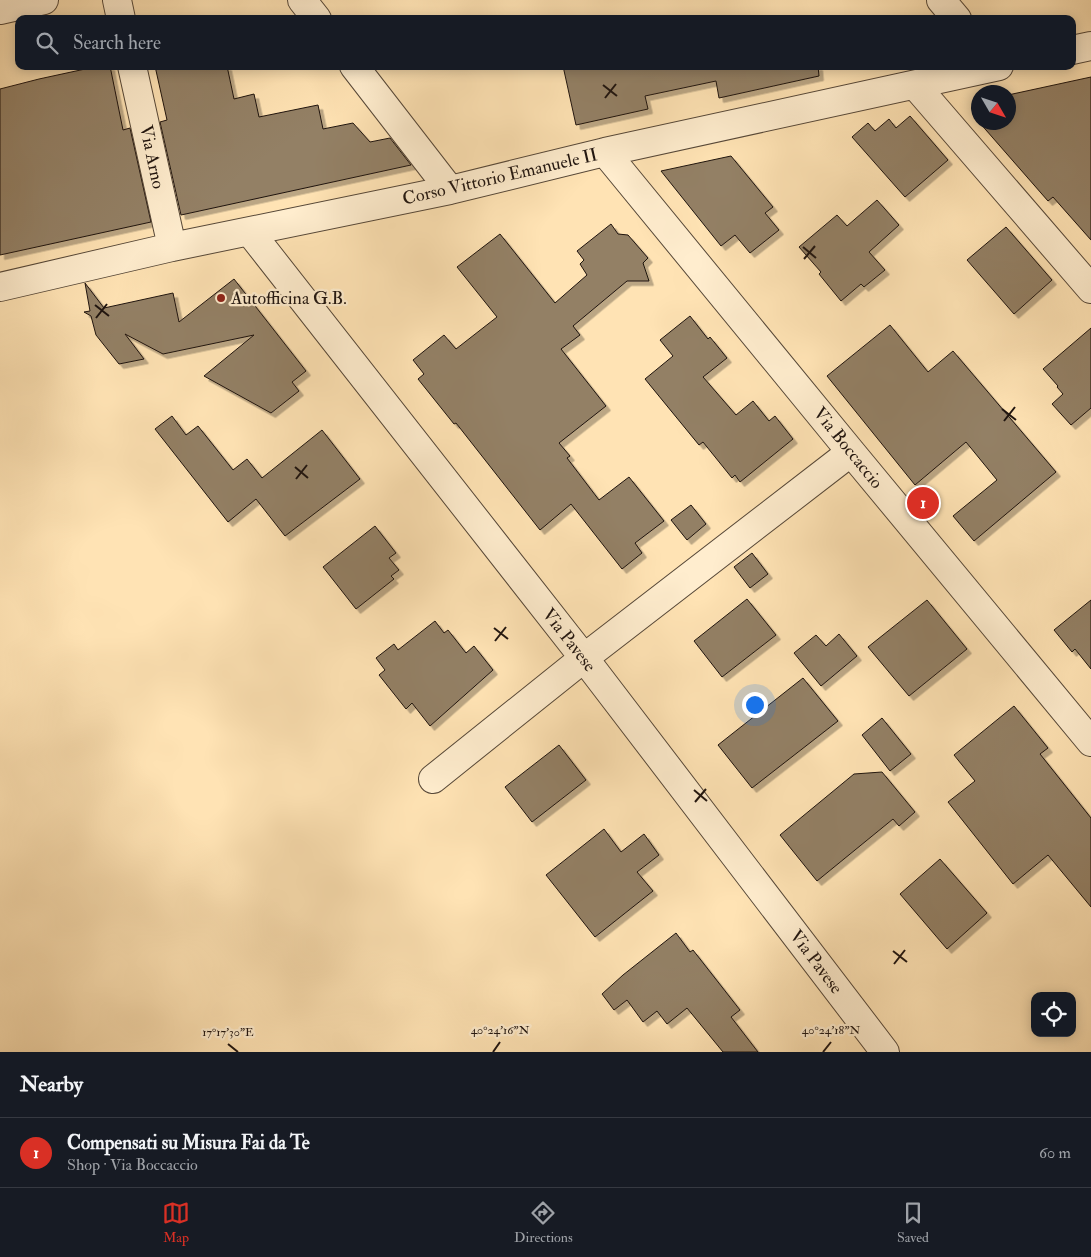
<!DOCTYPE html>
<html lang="en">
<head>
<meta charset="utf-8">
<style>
	:root { --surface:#171b24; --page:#20242c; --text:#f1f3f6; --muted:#9ea1a6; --line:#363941; --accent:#d93025 }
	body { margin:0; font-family:"IM FELL Double Pica",serif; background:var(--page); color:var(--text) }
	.controls { position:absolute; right:15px; bottom:15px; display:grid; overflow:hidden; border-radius:10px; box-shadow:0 2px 12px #0003 }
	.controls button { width:45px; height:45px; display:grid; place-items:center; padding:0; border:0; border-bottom:1px solid var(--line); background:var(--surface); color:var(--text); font:25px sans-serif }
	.compass { position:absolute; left:971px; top:85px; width:45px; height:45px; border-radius:50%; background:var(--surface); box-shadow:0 2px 12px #0003; rotate:129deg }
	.you { position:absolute; left:754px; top:704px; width:18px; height:18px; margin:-12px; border:4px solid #fff; border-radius:50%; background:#1a73e8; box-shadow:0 0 0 8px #1a73e833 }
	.badge { display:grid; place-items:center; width:32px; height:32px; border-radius:50%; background:var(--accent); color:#fff; font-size:16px; font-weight:700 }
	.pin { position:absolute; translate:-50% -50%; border:2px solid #fff; box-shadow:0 1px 5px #0006 }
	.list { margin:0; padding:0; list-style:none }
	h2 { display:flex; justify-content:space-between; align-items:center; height:65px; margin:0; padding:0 20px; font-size:21px }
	h2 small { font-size:16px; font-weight:400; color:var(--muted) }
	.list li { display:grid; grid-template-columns:32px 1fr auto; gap:15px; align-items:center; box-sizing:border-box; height:70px; padding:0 20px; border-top:1px solid var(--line) }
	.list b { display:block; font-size:19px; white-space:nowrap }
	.list p { margin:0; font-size:16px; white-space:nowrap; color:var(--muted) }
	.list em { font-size:16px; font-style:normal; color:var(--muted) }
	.icon { flex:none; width:28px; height:28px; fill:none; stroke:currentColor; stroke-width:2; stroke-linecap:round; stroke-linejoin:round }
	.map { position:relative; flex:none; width:1091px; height:1052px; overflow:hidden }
	.search { position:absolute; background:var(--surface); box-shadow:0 2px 12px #0003; left:15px; right:15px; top:15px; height:55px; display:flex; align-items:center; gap:12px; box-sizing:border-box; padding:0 18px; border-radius:10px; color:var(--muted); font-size:19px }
	.sheet { height:135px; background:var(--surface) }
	nav { display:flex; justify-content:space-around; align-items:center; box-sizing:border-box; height:70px; border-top:1px solid var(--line); background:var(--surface); font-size:14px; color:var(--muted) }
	nav a { display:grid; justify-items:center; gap:2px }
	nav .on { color:var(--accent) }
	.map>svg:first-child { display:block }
</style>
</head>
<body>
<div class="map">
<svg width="1091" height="1052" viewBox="0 0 1091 1052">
	<defs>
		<filter id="shadow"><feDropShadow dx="4.5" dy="4.5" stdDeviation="0" flood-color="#0004"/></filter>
	</defs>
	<rect width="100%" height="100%" fill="#ffe3b4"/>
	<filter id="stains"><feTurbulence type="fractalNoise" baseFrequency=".004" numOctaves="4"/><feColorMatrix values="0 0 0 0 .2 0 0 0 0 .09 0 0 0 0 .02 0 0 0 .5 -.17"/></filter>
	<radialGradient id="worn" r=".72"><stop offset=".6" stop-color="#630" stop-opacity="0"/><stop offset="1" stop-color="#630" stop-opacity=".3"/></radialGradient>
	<path fill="#938065" stroke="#1f140f" filter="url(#shadow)" d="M99,66H110L123,130L130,128L151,222L0,255V89L39,79Z
		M155,66H227L234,99L254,94L259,117L318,105L323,129L353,123L370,142L390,138L411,165L181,215L160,122L167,120Z
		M563,66H818L819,76L719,98L716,81L645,96L648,109L576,125Z
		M1091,77V240L1053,197L1048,201L979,122H1008V95Z
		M910,116L948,160L905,197L852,137L868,123L875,131L889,119L896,128Z
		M731,156L773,207L765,213L779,230L750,253L735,235L721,246L661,171Z
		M877,200L899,225L869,252L885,270L864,287L861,284L841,301L819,274L821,272L799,247L837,215L847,226Z
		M611,224L618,234L628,235L648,258L643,263L649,281H627L573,326L580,335L561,349L606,406L559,443L570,456L567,458L599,500L629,477L664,521L635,543L642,553L622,569L571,504L540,530L456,423L454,424L418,379L424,374L413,360L444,335L456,349L497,317L457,267L500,234L555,303L587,275L580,264L584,260L577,251Z
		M1006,227L1052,280L1014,314L967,260Z
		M234,279L306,371L292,382L299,391L271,413L204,376L254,335L163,354L125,334L144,359L119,364L96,335L91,316L84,312L90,311L85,283L104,308L173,293L179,322Z
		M690,316L708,339L710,337L727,358L703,377L736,415L753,401L769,421L775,416L793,439L740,482L735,475L732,478L703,442L699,445L645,379L673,356L660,340Z
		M890,325L928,372L953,351L1056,472L974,541L953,516L997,480L966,442L915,485L827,376Z
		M1091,328V408L1071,425L1052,404L1063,394L1057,387L1058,386L1043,369Z
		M172,416L186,435L198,426L233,470L247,459L262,478L322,430L360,479L285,536L256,499L228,522L155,429Z
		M691,505L706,524L687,540L671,520Z
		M375,526L396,553L389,558L399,570L391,576L394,579L356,609L323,567Z
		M752,553L768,574L750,588L734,567Z
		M747,599L776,635L722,677L694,641Z
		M927,600L967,649L909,696L868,647Z
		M1091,600V669L1075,649L1072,652L1054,630Z
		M435,621L444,633L448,630L466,653L474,646L493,670L430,726L412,703L406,709L379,675L385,670L376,658L394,644L398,650Z
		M839,634L857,656L821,686L794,653L816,635L826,646Z
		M803,678L838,721L752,788L718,745Z
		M1014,706L1048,748L1040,754L1091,818V907L1048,855L1013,884L948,802L975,781L954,755Z
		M882,718L911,754L890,771L862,735Z
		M559,745L586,780L532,822L505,787Z
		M882,772L915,812L899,826L893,819L817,881L780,835L854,774Z
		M604,829L621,852L644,834L659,855L637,872L653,891L595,937L546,875Z
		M940,859L987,913L947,949L900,894Z
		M676,933L690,952L693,950L740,1010L731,1017L758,1052H723L687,1008L667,1024L657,1011L643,1022L627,1000L614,1010L602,994L623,975Z"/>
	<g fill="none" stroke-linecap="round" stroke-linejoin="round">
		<defs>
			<path id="minor" d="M117,0L121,19
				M302,0L317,19
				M941,0L957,19
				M0,10L44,0
				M1072,50L1091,46
				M132,66L172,247
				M354,66L450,190
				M915,85L1091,289
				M605,152L851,452L1091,742
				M250,232L584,658L885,1052
				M0,287L172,247L450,190L605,152L999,66
				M433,779L584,658L851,452"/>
		</defs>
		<use href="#minor" stroke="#574838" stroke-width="30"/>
		<use href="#minor" stroke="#ffedce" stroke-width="28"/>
	</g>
	<path fill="none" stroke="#1f140f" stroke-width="2" d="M603,85L617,96M605,98L616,84M803,247L816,258M804,259L815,246M95,305L109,316M96,318L107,304M1002,409L1016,420M1004,421L1015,407M295,467L308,478M296,479L307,465M494,628L508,639M495,641L506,627M694,790L707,801M695,802L706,789M893,951L907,962M894,964L905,950M228,1044L238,1052M493,1052L500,1042M823,1052L831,1042"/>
	<circle fill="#8f2418" stroke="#ffedce" stroke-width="2" cx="221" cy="298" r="5"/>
	<g text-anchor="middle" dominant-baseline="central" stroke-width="4.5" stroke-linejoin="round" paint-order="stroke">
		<g font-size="18" fill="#1f140f" stroke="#ffedce">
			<text transform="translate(152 157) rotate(78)">Via Arno</text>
			<text transform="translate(500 177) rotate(-13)">Corso Vittorio Emanuele II</text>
			<text transform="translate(848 448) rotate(51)">Via Boccaccio</text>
			<text transform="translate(569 640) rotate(52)">Via Pavese</text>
			<text transform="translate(816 962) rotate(53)">Via Pavese</text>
		</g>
		<g font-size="18" fill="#1f140f" stroke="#ffedce" text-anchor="start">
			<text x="231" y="298">Autofficina G.B.</text>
		</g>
	</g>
	<g font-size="12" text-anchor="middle" fill="#1f140f" stroke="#ffedce" stroke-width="4.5" stroke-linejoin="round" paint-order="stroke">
		<text x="500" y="1034">40°24'16"N</text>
		<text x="831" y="1034">40°24'18"N</text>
		<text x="228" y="1036">17°17'30"E</text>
	</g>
	<rect width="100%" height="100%" filter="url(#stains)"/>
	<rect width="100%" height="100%" fill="url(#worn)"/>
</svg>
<div class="controls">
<button><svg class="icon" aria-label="locate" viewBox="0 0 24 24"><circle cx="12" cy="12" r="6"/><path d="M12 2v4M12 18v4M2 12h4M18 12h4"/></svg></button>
</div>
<svg class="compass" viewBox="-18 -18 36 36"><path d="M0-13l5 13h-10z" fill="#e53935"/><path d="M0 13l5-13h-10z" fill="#9ea1a6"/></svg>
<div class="you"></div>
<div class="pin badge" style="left:923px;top:503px">1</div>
<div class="search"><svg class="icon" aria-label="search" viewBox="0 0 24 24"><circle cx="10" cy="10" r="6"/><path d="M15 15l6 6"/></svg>Search here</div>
</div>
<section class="sheet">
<h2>Nearby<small></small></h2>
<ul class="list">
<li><span class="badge">1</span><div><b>Compensati su Misura Fai da Te</b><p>Shop · Via Boccaccio</p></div><em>60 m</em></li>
</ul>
</section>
<nav>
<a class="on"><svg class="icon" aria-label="map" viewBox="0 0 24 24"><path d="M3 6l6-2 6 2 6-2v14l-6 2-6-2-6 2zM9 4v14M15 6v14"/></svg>Map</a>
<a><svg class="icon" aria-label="directions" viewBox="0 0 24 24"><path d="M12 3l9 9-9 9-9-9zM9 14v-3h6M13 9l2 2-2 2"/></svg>Directions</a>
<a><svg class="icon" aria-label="saved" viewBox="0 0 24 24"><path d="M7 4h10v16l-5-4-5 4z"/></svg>Saved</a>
</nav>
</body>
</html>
